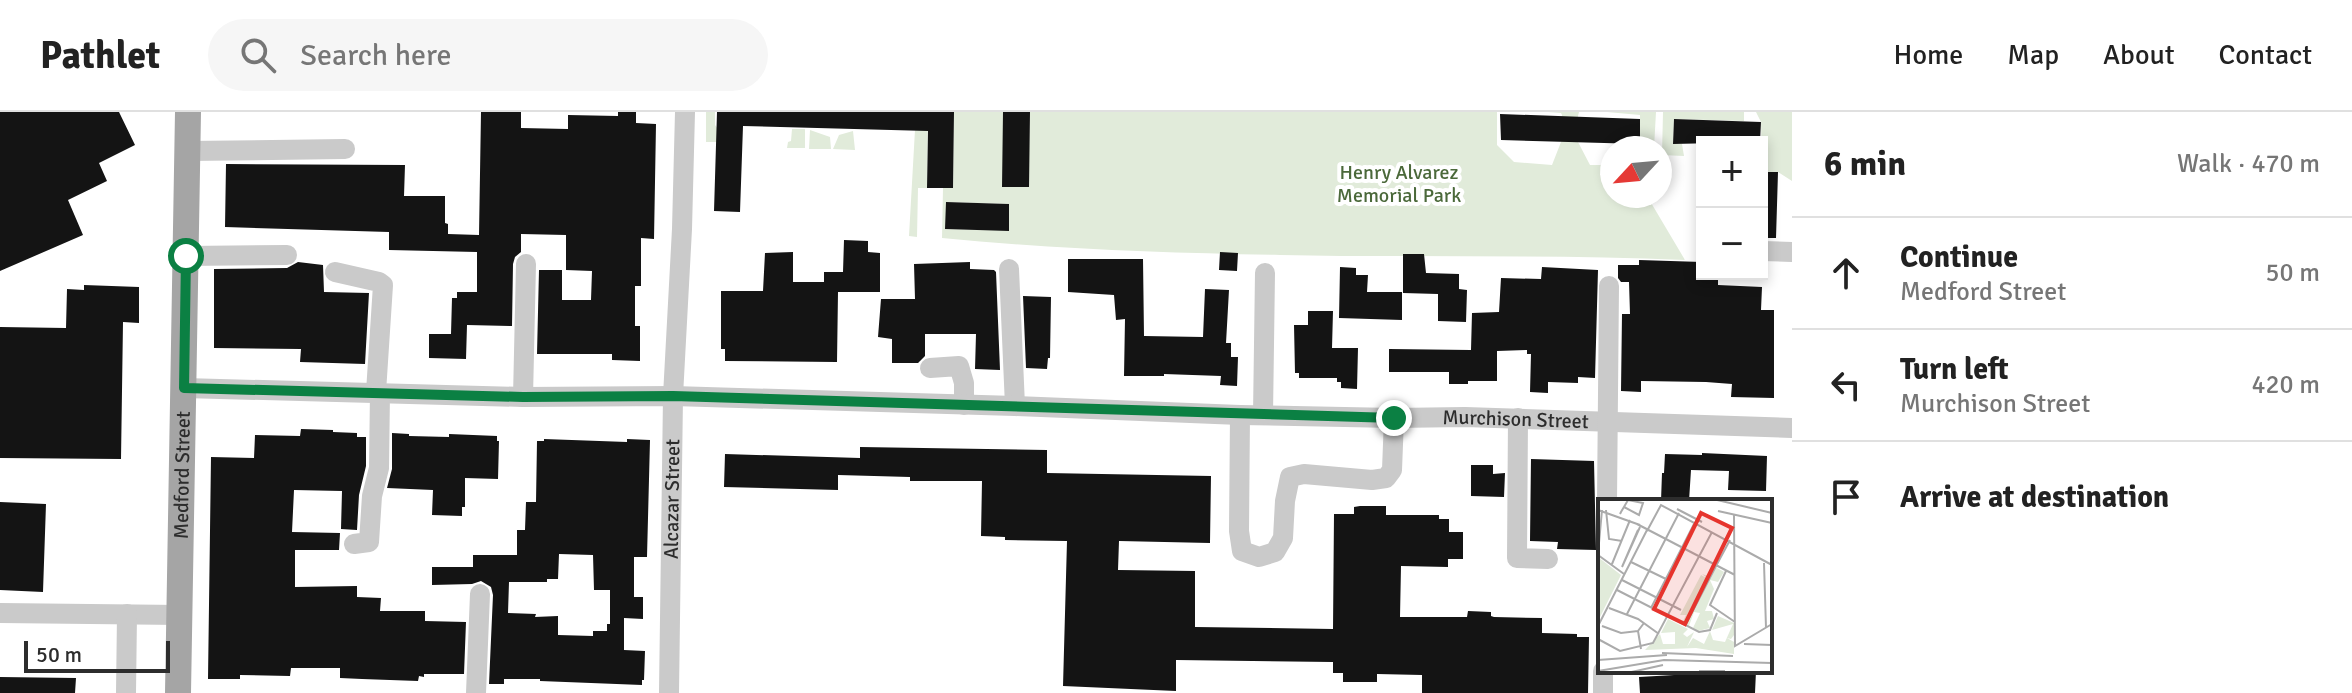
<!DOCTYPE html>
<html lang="en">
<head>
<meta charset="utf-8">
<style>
	:root { --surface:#fff; --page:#f6f6f6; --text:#222; --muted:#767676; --line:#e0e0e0 }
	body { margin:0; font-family:Signika,sans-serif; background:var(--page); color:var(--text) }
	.controls { position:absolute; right:24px; top:24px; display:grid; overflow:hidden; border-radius:0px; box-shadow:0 4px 12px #0003 }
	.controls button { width:72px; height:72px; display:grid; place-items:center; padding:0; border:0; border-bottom:2px solid var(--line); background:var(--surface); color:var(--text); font:40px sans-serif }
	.compass { position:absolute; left:1600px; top:24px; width:72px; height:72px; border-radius:50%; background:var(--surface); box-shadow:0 4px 12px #0003; rotate:244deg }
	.scale { position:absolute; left:24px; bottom:20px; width:146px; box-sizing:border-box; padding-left:8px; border:4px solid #2d2d2d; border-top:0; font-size:22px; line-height:28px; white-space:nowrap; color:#2d2d2d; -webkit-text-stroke:6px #fff; paint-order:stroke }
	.stop { position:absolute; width:24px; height:24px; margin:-18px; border:6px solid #0b8043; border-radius:50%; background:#fff }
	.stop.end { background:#0b8043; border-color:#fff; box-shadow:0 2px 8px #0008 }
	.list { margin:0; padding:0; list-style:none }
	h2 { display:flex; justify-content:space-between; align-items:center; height:104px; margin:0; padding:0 32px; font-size:34px }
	h2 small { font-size:26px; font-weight:400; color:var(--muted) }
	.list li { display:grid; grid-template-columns:52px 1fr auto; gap:24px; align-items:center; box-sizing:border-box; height:112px; padding:0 32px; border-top:2px solid var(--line) }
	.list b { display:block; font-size:30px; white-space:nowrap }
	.list p { margin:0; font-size:26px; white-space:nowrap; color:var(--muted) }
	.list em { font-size:26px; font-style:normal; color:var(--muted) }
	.icon { flex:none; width:44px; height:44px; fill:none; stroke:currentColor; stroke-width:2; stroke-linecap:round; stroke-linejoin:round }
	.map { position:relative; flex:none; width:1792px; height:581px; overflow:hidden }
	header { display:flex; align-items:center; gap:48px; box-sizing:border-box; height:112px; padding:0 40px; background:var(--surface); border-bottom:2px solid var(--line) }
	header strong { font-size:38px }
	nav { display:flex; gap:44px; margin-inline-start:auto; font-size:28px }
	.search { width:560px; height:72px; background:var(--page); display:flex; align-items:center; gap:20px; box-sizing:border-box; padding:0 28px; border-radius:44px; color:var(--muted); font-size:30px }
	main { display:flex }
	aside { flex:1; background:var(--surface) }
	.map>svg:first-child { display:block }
</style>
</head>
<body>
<header>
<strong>Pathlet</strong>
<div class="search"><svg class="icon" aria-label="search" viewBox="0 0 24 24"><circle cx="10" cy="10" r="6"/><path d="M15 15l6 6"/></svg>Search here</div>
<nav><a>Home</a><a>Map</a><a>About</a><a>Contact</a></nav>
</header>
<main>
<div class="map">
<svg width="1792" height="581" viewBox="0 0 1792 581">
	<rect width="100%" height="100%" fill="#fff"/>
	<path fill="#e1ebda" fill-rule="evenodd" d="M706,0H715V13L727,30H706Z
		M916,0H928L927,76H918L917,125L909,124Z
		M954,0H1003V75H1028L1030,0H1497V33L1514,50L1552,53L1561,30L1562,3L1561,1L1548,0H1595H1579L1578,4V30L1590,53H1612V84H1647L1685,148C1550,142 1415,146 1280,143C1167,141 1054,137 942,126L943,76H953ZM946,90L1009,92V118L946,117Z
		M1607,0H1656L1654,36H1638L1640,32V3Z
		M1663,0H1744V9L1674,7L1673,32H1682L1684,44L1662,43Z
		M1756,0H1792V69L1778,60H1762L1761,10Z
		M792,17H805V36H787L788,30L791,29Z
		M810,18L830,25L831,37H809Z
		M853,19L855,38L833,37L839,23Z"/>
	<path fill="#141414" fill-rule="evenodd" d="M0,0H119L135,33L99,51L107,69L68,88L83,123L0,159Z
		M481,0H521V16L568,17V3L618,4V0H636V11L656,12L654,127L641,126V174H635V214H640V249L612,248V242H537L539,158H562V188H591L592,159L566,158V123L521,122V140L515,145L513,152L512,214L467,213L466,247L429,246V222H451L452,186H457V180H477V140L389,138V120L225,115L226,52L405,53L404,84H445V111L448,112V122L479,123Z
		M717,0H954L953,76H927L928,19L743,14L740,100L714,99Z
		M1003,0H1030L1029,75H1002Z
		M1500,2L1640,7V32L1501,28Z
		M1674,7L1761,10L1760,30L1673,32Z
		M1762,60H1778L1776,126H1762Z
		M946,90L1009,92V119L945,117Z
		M844,128L868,129V140L880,141V180H838L837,250L725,249V237H721V179H763L765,141L793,140V170H824V160H843Z
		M1220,140L1238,141L1237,159L1219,158Z
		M1403,142H1424L1426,161L1459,162V177L1467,178L1466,210L1438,209V182L1403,181Z
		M1068,147H1143L1144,224L1203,225L1205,177L1229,178L1226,231H1231V245H1238L1237,274L1220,273L1221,264L1164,262V264H1124L1125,207L1116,208L1114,183L1068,180Z
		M1639,148L1702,150V162H1718V173L1762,175L1761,198H1774V286L1731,285L1732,272L1706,270L1641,269V280L1621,279L1622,202H1630L1629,170H1621L1618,166V153H1639Z
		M298,150L323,153L324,180L369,181L365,252L300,250L301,237L214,236V157L287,156Z
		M970,150V157L994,158L996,160L1000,258L975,257L976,222H925V244L918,251H892V227L878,225L881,187H915L914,152Z
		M1340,155L1356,156V163H1368L1367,180H1402V208L1339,206Z
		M1542,155L1598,158L1595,266L1578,265V271L1548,270V281L1530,280L1531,242H1527V238L1497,239V269H1468V272H1449V260H1389V237L1471,238L1472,201L1499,200L1501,166L1541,167Z
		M84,173L139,175V211L123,210L121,347L0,346V215L66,216L67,177L84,178Z
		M1023,184L1051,185L1050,246H1048L1047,257L1026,256Z
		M1308,199H1333L1332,236H1358L1357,277L1341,276V270H1337V266H1299V261H1295L1294,213H1308Z
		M301,317L333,318V320L357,321V325H366V354L359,383L357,418L341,417L342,379L294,378L292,420L340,421L339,438H295V475L357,474V485L381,486L380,499H425V509L466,510L464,562H424V565L419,564L418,569L362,567L340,566V556H291L290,564L240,563V567H208L211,345L254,346L255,323L300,324Z
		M392,321L409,322V324L449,325V322L497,324V329H499L498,367L465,366V395H462V404L432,403L433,378L387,376L392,357Z
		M544,327L627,330V327L650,328L647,445H634V485H643V507L624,506V538L645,539L644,568H642V573L540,569V567H504V572H489L493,483L491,475L481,469L472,472L432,473V455H473V443H517V418H525L526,390H536L537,329H544ZM559,442L593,443L594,478H610V512H607V519H593V524L558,523V504L535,505L536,502L508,501L509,470H547V467H558Z
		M860,335L1047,338V361L1211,364L1210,431L1119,429L1118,458L1195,459V515L1333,517L1334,402H1354V395L1360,394H1386V403H1439V407H1449V420H1463V447H1448V455L1401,454L1400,505H1467L1468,499L1491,500V504L1494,505L1542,506V521L1577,522V525H1589L1588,581H1422V563L1377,562V570H1343V561H1333V550L1176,548V579L1063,574L1067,429L1005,428V425L981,424L982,369H910V365L838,363V378L724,375L725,342L860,346Z
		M1702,341L1767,344L1766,379L1728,378L1729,359L1691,358L1689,389H1661L1662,361H1664L1665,342L1702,343Z
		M1531,347L1594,349L1596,438L1557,437L1558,430L1530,429Z
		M1471,353H1493V362L1505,361L1504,385L1471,384Z
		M0,390L46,392L43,480L0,478Z
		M1674,559H1756L1755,581H1640L1639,565L1674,563Z
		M0,565L76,566L75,581H0Z"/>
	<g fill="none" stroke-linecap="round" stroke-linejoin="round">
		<g stroke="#cacaca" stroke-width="20">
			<path d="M187,39L345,37"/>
			<path d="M1762,139L1792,140"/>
			<path d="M186,144L287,143"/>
			<path d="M1009,157L1015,294"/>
			<path d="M335,160L379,170L383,173L376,280"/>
			<path d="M930,256L959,254L964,271V293"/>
			<path id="s1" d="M184,276L523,285L673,284L1015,294L1240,303L1394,306L1465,305L1792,316"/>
			<path d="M523,285L526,152"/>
			<path d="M1240,303L1239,419L1242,439L1259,445L1275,440L1283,426L1285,389L1290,365L1304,362L1372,368L1386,366L1392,358L1394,306"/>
			<path d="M1263,303L1265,161"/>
			<path d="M1518,306L1517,446L1548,447"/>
			<path d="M1607,389L1609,174"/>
			<path d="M354,432L369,430L372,384L379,356L380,280"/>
			<path d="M0,501L180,503"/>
			<path d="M126,581L127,502"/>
			<path d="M476,581L480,482"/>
			<path id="s2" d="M669,581L673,284L682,117L685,0"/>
			<path d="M1603,581V559"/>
		</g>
		<path stroke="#a5a5a5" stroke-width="26" id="s3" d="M178,581L188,0"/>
	</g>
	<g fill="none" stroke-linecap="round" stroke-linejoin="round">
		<path stroke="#0b8043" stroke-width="10" d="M186,144L184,276L523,285L673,284L1394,306"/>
	</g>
	<g text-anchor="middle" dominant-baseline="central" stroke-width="8" stroke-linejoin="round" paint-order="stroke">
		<g font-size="20" fill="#4b693a" stroke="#fff">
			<text x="1399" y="60">Henry Alvarez<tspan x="1399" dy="23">Memorial Park</tspan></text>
		</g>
		<g font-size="20" fill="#2d2d2d" stroke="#fff">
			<text stroke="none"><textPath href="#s1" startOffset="1332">Murchison Street</textPath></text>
			<text stroke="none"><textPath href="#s3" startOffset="218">Medford Street</textPath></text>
			<text stroke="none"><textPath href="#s2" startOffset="194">Alcazar Street</textPath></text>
		</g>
	</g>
	<g transform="translate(1598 387)">
		<rect width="174" height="174" fill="#fff"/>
		<path d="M0,58L23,76L0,122ZM114,66L126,73L120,83L112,81L116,90L107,112H114L116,120L109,122L112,129L100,132L95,129L102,114L96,113L91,127L84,124L88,116H82L103,76L110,80L104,75L113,78ZM120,117L136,124V136L133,140L129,139L136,143V155L98,149L47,151L62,135L65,145H77V133L63,134L70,120L90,130L85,135L89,138L96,133L89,148L95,139L106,145L112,132L115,141L127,143L135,125L114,131Z" fill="#e1ebda"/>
		<path fill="none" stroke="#ababab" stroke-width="2" d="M115,0L174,14M79,10L104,23M0,11L42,26M8,11L11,40L24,42M120,12L174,24M22,15L23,13L30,1L45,4L41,16L26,8M136,16L137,147L174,125M39,25L137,76M40,31L24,68L42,28M49,32L63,6L174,66M0,55L4,11M0,56L26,75M33,63L68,80M166,64L168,129M14,65L32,21M118,67L132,41M128,72L112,106L137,123M24,81L83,111M19,91L101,133L112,131L119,114M11,109L40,120L61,135M53,109L97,23M29,115L81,14M0,127L49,31M4,127L23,134L40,132M87,127L118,67M0,140L22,152L55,144L114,33M146,145L174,146M43,150L40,132L46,124M64,154L135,157M0,161L69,156M0,172L66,161L174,164M101,172H127M29,174L65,166"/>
		<path fill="#e6342d" fill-opacity="0.15" stroke="#e6342d" stroke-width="4" d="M103,14L134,29L87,125L56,110Z"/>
		<rect width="174" height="174" fill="none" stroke="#2d2d2d" stroke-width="4"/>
	</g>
</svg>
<div class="controls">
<button>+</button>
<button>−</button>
</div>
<svg class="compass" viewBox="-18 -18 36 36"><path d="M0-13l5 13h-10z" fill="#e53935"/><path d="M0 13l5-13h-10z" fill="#767676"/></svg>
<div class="scale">50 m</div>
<div class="stop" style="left:186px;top:144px"></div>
<div class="stop end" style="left:1394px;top:306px"></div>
</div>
<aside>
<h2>6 min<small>Walk · 470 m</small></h2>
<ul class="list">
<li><svg class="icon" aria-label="ahead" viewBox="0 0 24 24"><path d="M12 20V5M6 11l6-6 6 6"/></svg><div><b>Continue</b><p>Medford Street</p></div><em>50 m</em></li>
<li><svg class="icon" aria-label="left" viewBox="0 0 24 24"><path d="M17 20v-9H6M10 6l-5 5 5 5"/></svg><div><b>Turn left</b><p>Murchison Street</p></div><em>420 m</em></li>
<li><svg class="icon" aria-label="arrive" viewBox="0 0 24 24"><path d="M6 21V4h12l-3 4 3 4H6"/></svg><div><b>Arrive at destination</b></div></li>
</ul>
</aside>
</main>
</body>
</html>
